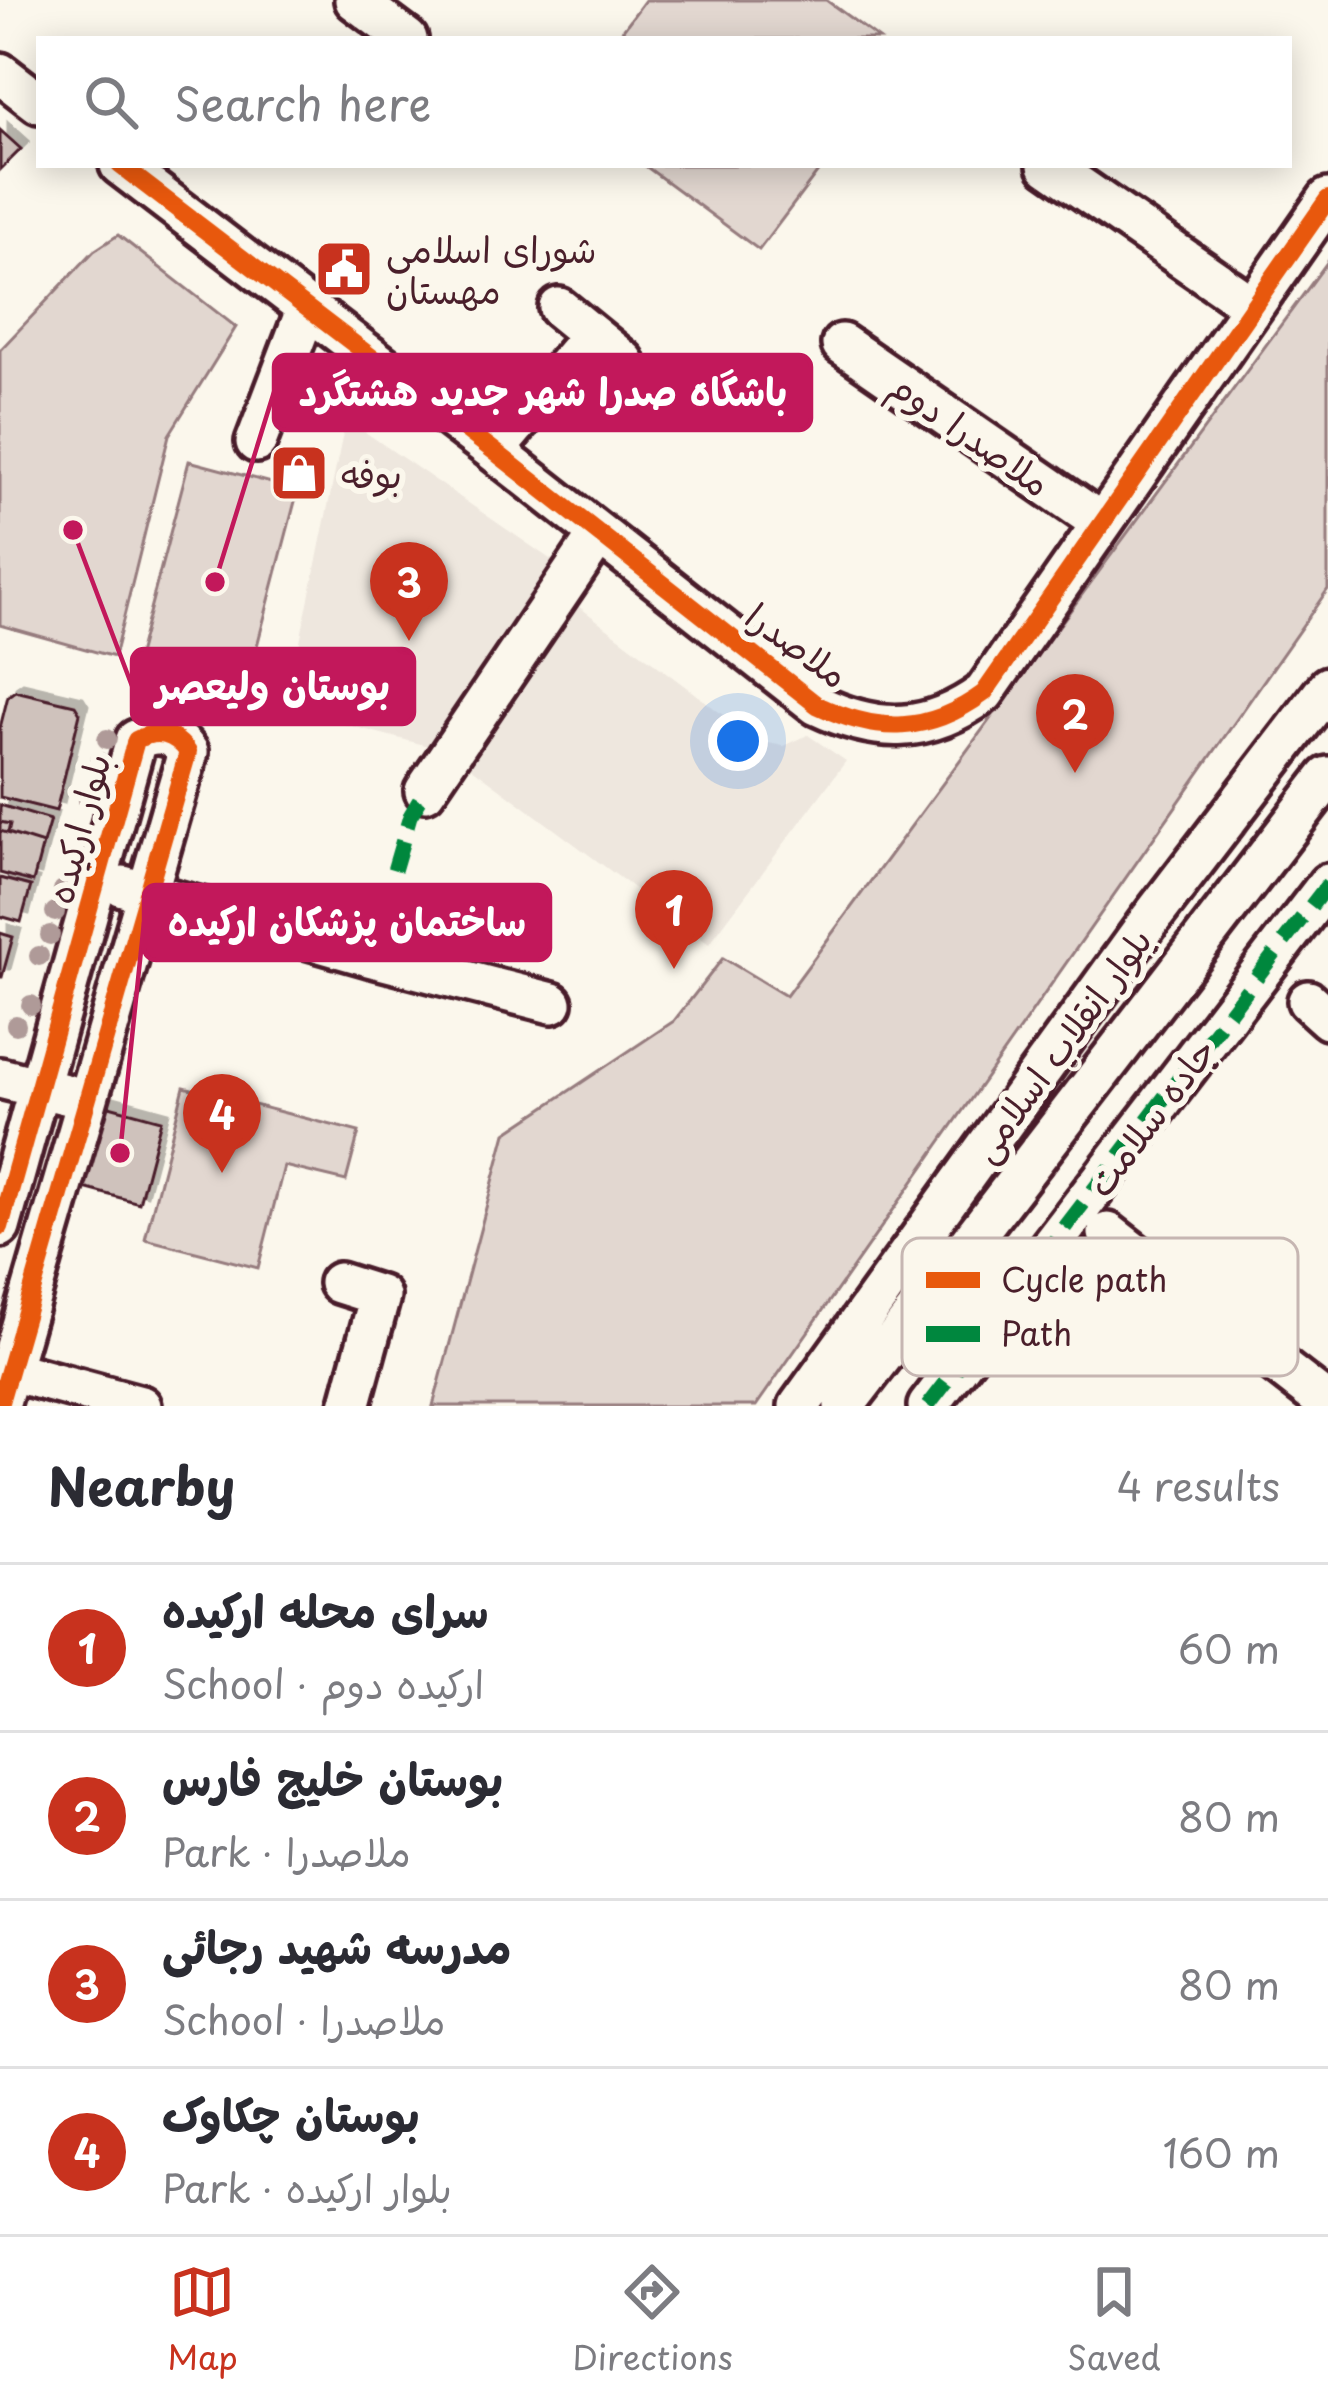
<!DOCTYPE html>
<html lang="en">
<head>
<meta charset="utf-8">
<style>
	:root { --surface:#fff; --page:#f7f7f7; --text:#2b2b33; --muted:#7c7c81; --line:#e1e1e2; --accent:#c8321e }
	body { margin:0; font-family:"Playpen Sans","Playpen Sans Arabic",sans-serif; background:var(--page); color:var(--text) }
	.you { position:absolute; left:738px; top:741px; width:42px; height:42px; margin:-30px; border:9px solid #fff; border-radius:50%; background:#1a73e8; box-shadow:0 0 0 18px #1a73e833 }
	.badge { display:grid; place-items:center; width:78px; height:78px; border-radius:50%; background:var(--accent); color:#fff; font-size:39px; font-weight:700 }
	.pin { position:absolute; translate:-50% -99px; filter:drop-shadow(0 3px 6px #0008) }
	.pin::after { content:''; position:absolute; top:63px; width:42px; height:36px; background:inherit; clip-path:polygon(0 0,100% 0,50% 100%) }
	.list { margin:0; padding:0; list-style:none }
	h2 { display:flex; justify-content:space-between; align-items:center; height:156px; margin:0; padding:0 48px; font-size:51px }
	h2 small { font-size:39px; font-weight:400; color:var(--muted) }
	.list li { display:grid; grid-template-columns:78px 1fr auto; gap:36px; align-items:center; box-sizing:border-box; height:168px; padding:0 48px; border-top:3px solid var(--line) }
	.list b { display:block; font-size:45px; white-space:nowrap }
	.list p { margin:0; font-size:39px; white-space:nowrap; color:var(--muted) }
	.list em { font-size:39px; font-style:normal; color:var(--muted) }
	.icon { flex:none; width:66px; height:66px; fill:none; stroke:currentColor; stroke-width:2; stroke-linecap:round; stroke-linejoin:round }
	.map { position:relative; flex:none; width:1328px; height:1406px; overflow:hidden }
	.search { position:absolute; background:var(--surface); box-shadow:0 6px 30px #0003; left:36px; right:36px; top:36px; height:132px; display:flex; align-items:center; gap:30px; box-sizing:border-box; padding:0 42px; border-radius:0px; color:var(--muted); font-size:45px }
	.sheet { height:828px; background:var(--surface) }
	nav { display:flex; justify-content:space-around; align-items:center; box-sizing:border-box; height:168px; border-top:3px solid var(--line); background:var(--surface); font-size:33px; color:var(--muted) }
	nav a { display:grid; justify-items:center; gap:6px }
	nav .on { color:var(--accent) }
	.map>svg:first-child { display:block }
</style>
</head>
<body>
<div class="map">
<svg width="1328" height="1406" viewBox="0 0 1328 1406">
	<defs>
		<filter id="shadow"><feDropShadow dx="8" dy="-8" stdDeviation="0" flood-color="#0004"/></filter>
	</defs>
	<rect width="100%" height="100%" fill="#fbf7ec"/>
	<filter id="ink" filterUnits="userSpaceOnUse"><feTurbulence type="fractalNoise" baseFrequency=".00833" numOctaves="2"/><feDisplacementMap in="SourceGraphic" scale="24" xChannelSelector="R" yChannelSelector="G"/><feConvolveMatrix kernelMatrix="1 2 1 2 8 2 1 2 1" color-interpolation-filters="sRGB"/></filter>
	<g filter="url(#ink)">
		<path fill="#eee7de" d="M346,419L569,572L436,748L286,709Z
			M570,600L758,741L784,746L808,735L846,761L709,944L456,756Z"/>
		<path fill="#e2d7d0" stroke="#967b7e" stroke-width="3" d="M645,0H826L879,39H616Z
			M644,165H823L759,250Z
			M118,235L236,327L169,435L114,657L0,625V350L94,251Z
			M1328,261V589L756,1406H433L506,1133L674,1021L723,958L786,996Z
			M189,461L298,490L242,703L133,674Z
			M184,1087L359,1132L346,1181L284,1166L258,1268L145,1239Z"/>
		<path fill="#cfc2bc" stroke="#4a1f2b" stroke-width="3" filter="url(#shadow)" d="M0,130L21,149L0,170Z
			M15,691L75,705L80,713L56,811L0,797V728L8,696Z
			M0,805L50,820L43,844L0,831Z
			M0,822L10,824L8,833L43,844L33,882L0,873Z
			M0,878L31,886L21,922L0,916Z
			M0,933L13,937L2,977H0Z
			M102,1104L161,1120L139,1203L80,1187Z"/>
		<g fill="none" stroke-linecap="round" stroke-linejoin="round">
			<defs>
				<path id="minor" d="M355,0L407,39
					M0,73L39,103
					M120,165L494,451L817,705C878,734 928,734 984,693L1328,199
					M1048,165L1252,306
					M559,308L624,361
					M842,344L1100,522
					M256,442L307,308
					M494,451L592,335
					M425,791L599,534
					M123,886L369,956L552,1003
					M1308,1001L1328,1019
					M0,1078L65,1094
					M0,1227L136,740C157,729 174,733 188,752L0,1402
					M1108,1233L1328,1404
					M339,1283L380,1296L350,1406
					M0,1368L141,1406
					M799,1406L1149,921L1328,687
					M844,1406L1328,777
					M928,1406L1328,884"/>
			</defs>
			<use href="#minor" stroke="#4a1f2b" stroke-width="48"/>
			<use href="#minor" stroke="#fbf7ec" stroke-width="39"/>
			<path stroke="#00873e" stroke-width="15" stroke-dasharray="30 15" stroke-linecap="butt" d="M369,956L410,816L425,791
				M928,1406L1328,884"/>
			<defs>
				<path id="cycleway" d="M120,165L494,451L817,705C878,734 928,734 984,693L1328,199
					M0,1227L136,740C157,729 174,733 188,752L0,1402"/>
			</defs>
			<use href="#cycleway" stroke="#fbf7ec" stroke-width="26"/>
			<use href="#cycleway" stroke="#e8590c" stroke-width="18"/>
		</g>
		<g fill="#af9a98">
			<circle cx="107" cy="739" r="10"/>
			<circle cx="99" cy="762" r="10"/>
			<circle cx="88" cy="800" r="10"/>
			<circle cx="63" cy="890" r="10"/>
			<circle cx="55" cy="912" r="10"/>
			<circle cx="50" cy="935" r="10"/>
			<circle cx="39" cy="956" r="10"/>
			<circle cx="31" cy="1005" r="10"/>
			<circle cx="16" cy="1025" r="10"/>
		</g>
	</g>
	<defs>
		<symbol id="civic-square" viewBox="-11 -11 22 22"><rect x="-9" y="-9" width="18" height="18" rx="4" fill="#c8321e" stroke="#fbf7ec"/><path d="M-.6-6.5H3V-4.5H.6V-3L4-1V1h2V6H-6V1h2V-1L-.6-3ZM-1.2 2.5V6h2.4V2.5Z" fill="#fff"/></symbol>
		<symbol id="shop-square" viewBox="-11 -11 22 22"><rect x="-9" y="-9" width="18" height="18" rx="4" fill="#c8321e" stroke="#fbf7ec"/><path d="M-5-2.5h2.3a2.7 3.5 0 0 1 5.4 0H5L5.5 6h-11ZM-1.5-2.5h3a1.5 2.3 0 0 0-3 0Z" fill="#fff"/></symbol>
	</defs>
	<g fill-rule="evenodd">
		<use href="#civic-square" x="311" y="236" width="66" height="66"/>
		<use href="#shop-square" x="266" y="440" width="66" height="66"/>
	</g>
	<g text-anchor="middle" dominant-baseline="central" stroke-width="12" stroke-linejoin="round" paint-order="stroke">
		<g font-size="36" fill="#4a1f2b" stroke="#fbf7ec" text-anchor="start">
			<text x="386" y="248">شورای اسلامی<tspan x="386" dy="41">مهستان</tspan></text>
			<text x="341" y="473">بوفه</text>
		</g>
		<g font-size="36" fill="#4a1f2b" stroke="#fbf7ec">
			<text transform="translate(971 433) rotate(35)">ملاصدرا دوم</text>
			<text transform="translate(798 644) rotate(36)">ملاصدرا</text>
			<text transform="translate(77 828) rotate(-75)">بلوار ارکیده</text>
			<text transform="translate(1060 1044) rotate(-54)">بلوار انقلاب اسلامی</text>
			<text transform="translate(1150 1116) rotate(-53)">جاده سلامت</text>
		</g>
	</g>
	<rect x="902" y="1238" width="396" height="138" rx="18" fill="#fbf7ec" stroke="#c6b6b2" stroke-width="3"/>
	<rect x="926" y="1272" width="54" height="16" fill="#e8590c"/>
	<rect x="926" y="1326" width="54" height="16" fill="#00873e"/>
	<g font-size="33" fill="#4a1f2b">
		<text x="1001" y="1292">Cycle path</text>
		<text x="1001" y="1346">Path</text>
	</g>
	<path fill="none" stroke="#c2185b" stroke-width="4.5" d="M215 582L274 392M73 530L132 686M120 1153L144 922"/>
	<g fill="#c2185b" stroke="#fbf7ec" stroke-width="4.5">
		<circle cx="215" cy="582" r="12"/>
		<circle cx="73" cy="530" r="12"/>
		<circle cx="120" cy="1153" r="12"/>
	</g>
	<g fill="#c2185b" stroke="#c2185b" stroke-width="4.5">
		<rect x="274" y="355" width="537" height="75" rx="12"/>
		<rect x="132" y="649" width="282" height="75" rx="12"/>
		<rect x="144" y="885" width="406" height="75" rx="12"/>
	</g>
	<g font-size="39" text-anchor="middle" font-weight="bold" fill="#fff">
		<text x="543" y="406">باشگاه صدرا شهر جدید هشتگرد</text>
		<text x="273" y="700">بوستان ولیعصر</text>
		<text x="347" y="936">ساختمان پزشکان ارکیده</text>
	</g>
</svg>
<div class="you"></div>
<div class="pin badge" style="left:674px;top:969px">1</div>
<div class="pin badge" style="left:1075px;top:773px">2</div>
<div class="pin badge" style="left:409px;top:641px">3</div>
<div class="pin badge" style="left:222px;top:1173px">4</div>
<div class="search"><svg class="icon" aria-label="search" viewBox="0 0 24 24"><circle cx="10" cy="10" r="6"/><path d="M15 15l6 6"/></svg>Search here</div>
</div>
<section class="sheet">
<h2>Nearby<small>4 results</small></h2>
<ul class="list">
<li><span class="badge">1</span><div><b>سرای محله ارکیده</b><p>School · ارکیده دوم</p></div><em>60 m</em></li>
<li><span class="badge">2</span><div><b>بوستان خلیج فارس</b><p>Park · ملاصدرا</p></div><em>80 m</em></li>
<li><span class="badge">3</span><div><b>مدرسه شهید رجائی</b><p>School · ملاصدرا</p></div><em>80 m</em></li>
<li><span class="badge">4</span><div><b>بوستان چکاوک</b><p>Park · بلوار ارکیده</p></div><em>160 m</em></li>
</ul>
</section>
<nav>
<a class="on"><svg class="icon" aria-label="map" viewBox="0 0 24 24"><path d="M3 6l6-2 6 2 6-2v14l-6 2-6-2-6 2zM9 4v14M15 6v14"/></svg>Map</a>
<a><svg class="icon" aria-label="directions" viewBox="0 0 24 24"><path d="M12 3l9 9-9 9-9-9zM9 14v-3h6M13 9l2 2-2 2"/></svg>Directions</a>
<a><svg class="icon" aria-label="saved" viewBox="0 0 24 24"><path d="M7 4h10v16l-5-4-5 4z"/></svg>Saved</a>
</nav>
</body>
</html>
